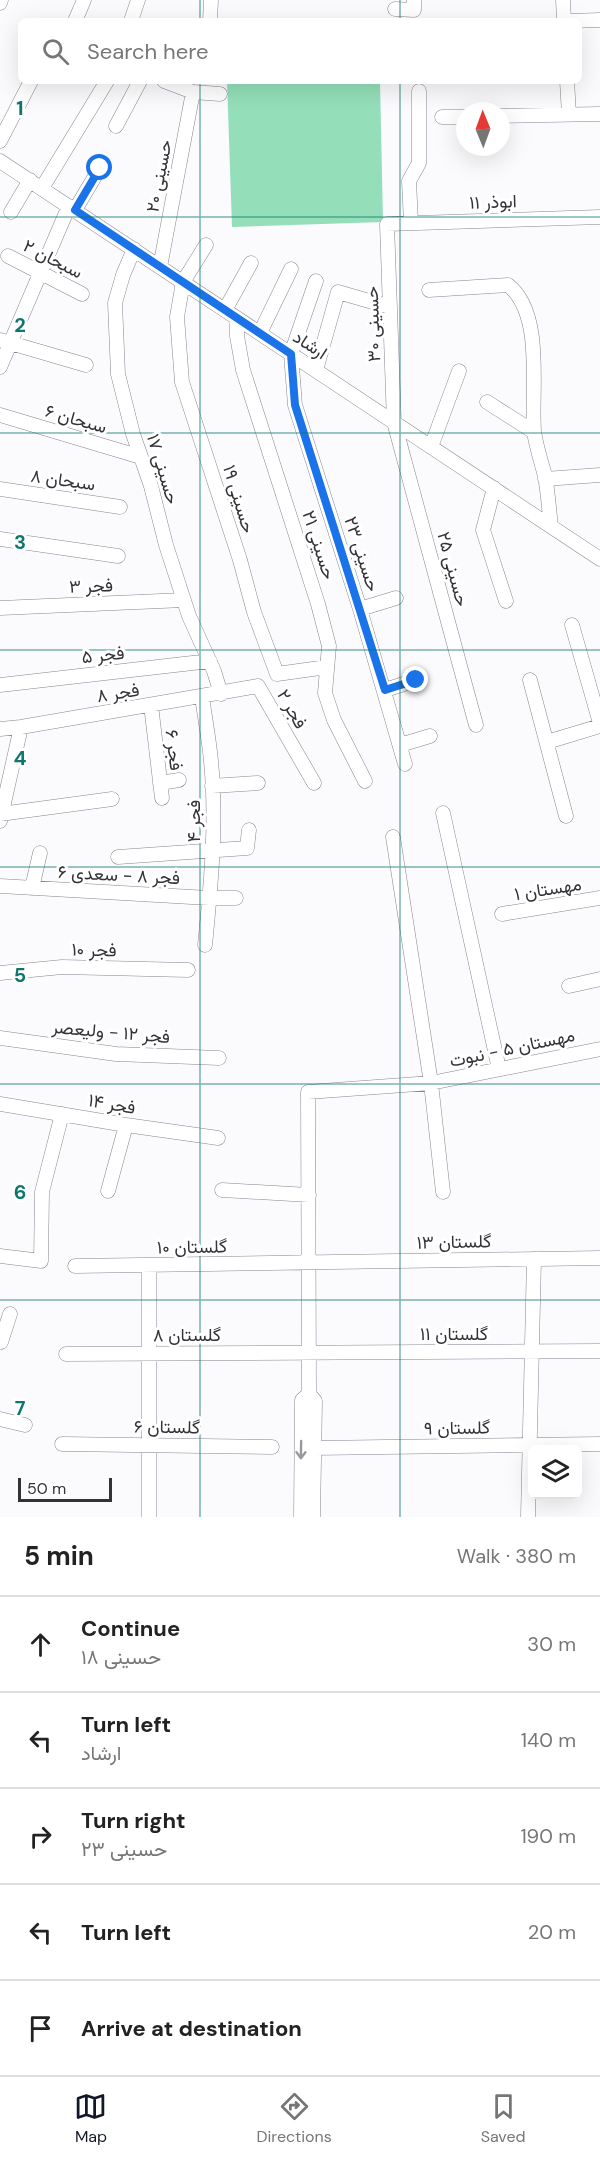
<!DOCTYPE html>
<html lang="en">
<head>
<meta charset="utf-8">
<style>
	:root { --surface:#fff; --page:#f6f6f6; --text:#222; --muted:#767676; --line:#e0e0e0; --accent:#111827 }
	body { margin:0; font-family:"DM Sans",Vazirmatn,sans-serif; background:var(--page); color:var(--text) }
	.controls { position:absolute; right:18px; bottom:18px; display:grid; overflow:hidden; border-radius:9px; box-shadow:0 6px 24px #0002 }
	.controls button { width:54px; height:54px; display:grid; place-items:center; padding:0; border:0; border-bottom:2px solid var(--line); background:var(--surface); color:var(--text); font:30px sans-serif }
	.compass { position:absolute; left:456px; top:102px; width:54px; height:54px; border-radius:50%; background:var(--surface); box-shadow:0 6px 24px #0002; rotate:359deg }
	.scale { position:absolute; left:18px; bottom:15px; width:94px; box-sizing:border-box; padding-left:6px; border:3px solid #343237; border-top:0; font-size:16px; line-height:21px; white-space:nowrap; color:#343237; -webkit-text-stroke:4px #fff; paint-order:stroke }
	.stop { position:absolute; width:18px; height:18px; margin:-14px; border:4px solid #1a73e8; border-radius:50%; background:#fff }
	.stop.end { background:#1a73e8; border-color:#fff; box-shadow:0 2px 6px #0008 }
	.list { margin:0; padding:0; list-style:none }
	h2 { display:flex; justify-content:space-between; align-items:center; height:78px; margin:0; padding:0 24px; font-size:26px }
	h2 small { font-size:20px; font-weight:400; color:var(--muted) }
	.list li { display:grid; grid-template-columns:39px 1fr auto; gap:18px; align-items:center; box-sizing:border-box; height:96px; padding:0 24px; border-top:2px solid var(--line) }
	.list b { display:block; font-size:22px; white-space:nowrap }
	.list p { margin:0; font-size:20px; white-space:nowrap; color:var(--muted) }
	.list em { font-size:20px; font-style:normal; color:var(--muted) }
	.icon { flex:none; width:33px; height:33px; fill:none; stroke:currentColor; stroke-width:2; stroke-linecap:round; stroke-linejoin:round }
	.map { position:relative; flex:none; width:600px; height:1517px; overflow:hidden }
	.search { position:absolute; background:var(--surface); box-shadow:0 6px 24px #0002; left:18px; right:18px; top:18px; height:66px; display:flex; align-items:center; gap:15px; box-sizing:border-box; padding:0 21px; border-radius:9px; color:var(--muted); font-size:22px }
	.sheet { height:558px; background:var(--surface) }
	nav { display:flex; justify-content:space-around; align-items:center; box-sizing:border-box; height:84px; border-top:2px solid var(--line); background:var(--surface); font-size:16px; color:var(--muted) }
	nav a { display:grid; justify-items:center; gap:3px }
	nav .on { color:var(--accent) }
	.map>svg:first-child { display:block }
</style>
</head>
<body>
<div class="map">
<svg width="600" height="1517" viewBox="0 0 600 1517">
	<rect width="100%" height="100%" fill="#fbfafd"/>
	<path fill="#94dfba" d="M227,81H380L383,222L232,227Z"/>
	<g fill="none" stroke-linecap="round" stroke-linejoin="round">
		<defs>
			<path id="minor" d="M563,0L564,21
				M0,3L1,0
				M395,9L414,10V0
				M75,21L84,0
				M131,21L138,0
				M210,21L211,0
				M570,21L600,20
				M164,81L193,92L220,94
				M567,81L569,114
				M501,116L600,114
				M442,117H465
				M116,126L140,81
				M0,141L31,81
				M0,161L600,559
				M42,188L107,81
				M75,210L100,168
				M11,212L30,180
				M411,223L409,181L419,163V91
				M206,245L183,282L177,317L182,382L240,560L254,612L277,674L327,667
				M134,249L123,275L115,303L118,374L133,434L151,486L166,545L189,616L214,671L221,694
				M8,256L82,294
				M160,267L193,92
				M316,281L291,354L295,405L360,609L405,764
				M429,290L508,285C544,313 531,389 534,431C536,446 541,461 545,476C548,492 549,510 551,526
				M225,310L251,263
				M237,318V336L243,370L318,604L329,646L325,693L334,720L365,781
				M260,333L291,269
				M0,340L86,365
				M0,367L69,206
				M316,370L338,292L390,307
				M487,402L534,432
				M0,415L141,457
				M431,447L459,371
				M545,479L600,475
				M494,488L483,530L506,601
				M0,489L120,507
				M0,539L118,556
				M0,608L184,600
				M360,609L396,598
				M572,625L600,723
				M530,680L566,816
				M0,685L210,661
				M385,690L416,680
				M202,697C205,718 209,739 211,761C217,821 211,885 205,945
				M151,705L162,798
				M476,725L394,422L387,224L600,217
				M0,729L21,727L258,686L314,783
				M547,742L600,726
				M400,745L430,736
				M160,783L179,780
				M212,786L258,783
				M443,813L499,1069
				M0,814L112,799
				M0,821L21,727
				M393,837L431,1083L443,1192
				M118,857L247,848L249,830
				M0,886L209,898H236
				M32,888L40,853
				M502,914L600,898
				M0,973L62,967L188,970
				M569,986L600,979
				M0,1038L116,1054L219,1058
				M0,1104L126,1125L218,1138
				M222,1190L309,1195
				M108,1191L126,1125
				M0,1256L41,1261L42,1192L62,1114
				M149,1265V1517
				M75,1266L600,1258
				M1,1342L10,1314
				M66,1354L600,1351
				M0,1419L25,1425
				M62,1444L272,1447
				M314,1448L600,1444
				M301,1517L302,1400L309,1394
				M313,1517L315,1401L309,1394L308,1092L431,1083L600,1049
				M528,1517L534,1259"/>
		</defs>
		<use href="#minor" stroke="#898491" stroke-width="15"/>
		<use href="#minor" stroke="#fff" stroke-width="14"/>
	</g>
	<defs><path id="oneway-shaft" d="M-6 0H5M1.5-3L5.5 0L1.5 3" fill="none" stroke-width="1.6" stroke-linecap="round" stroke-linejoin="round" transform="scale(1.5)"/></defs>
	<use stroke="#9a989b" href="#oneway-shaft" transform="translate(301 1450) rotate(91)"/>
	<g fill="none" stroke-linecap="round" stroke-linejoin="round">
		<path stroke="#1a73e8" stroke-width="8" d="M100,168L75,210L291,354L295,405L385,690L416,680"/>
	</g>
	<path fill="none" stroke="#0f766e" stroke-width="1.5" stroke-opacity="0.55" d="M200,0V21M400,0V21M200,81V1517M400,81V1517M0,217H600M0,433H600M0,650H600M0,867H600M0,1084H600M0,1300H600"/>
	<g text-anchor="middle" dominant-baseline="central" stroke-width="6" stroke-linejoin="round" paint-order="stroke">
		<g font-size="18" fill="#343237" stroke="#fff">
			<text transform="translate(159 176) rotate(-79)">حسینی ۲۰</text>
			<text transform="translate(493 202) rotate(-2)">ابوذر ۱۱</text>
			<text transform="translate(53 259) rotate(27)">سبحان ۲</text>
			<text transform="translate(373 324) rotate(-92)">حسینی ۳۰</text>
			<text transform="translate(310 345) rotate(33)">ارشاد</text>
			<text transform="translate(76 419) rotate(16)">سبحان ۶</text>
			<text transform="translate(163 469) rotate(73)">حسینی ۱۷</text>
			<text transform="translate(63 480) rotate(8)">سبحان ۸</text>
			<text transform="translate(239 499) rotate(73)">حسینی ۱۹</text>
			<text transform="translate(319 545) rotate(72)">حسینی ۲۱</text>
			<text transform="translate(362 554) rotate(72)">حسینی ۲۳</text>
			<text transform="translate(453 569) rotate(75)">حسینی ۲۵</text>
			<text transform="translate(91 586) rotate(-2)">فجر ۳</text>
			<text transform="translate(103 655) rotate(-6)">فجر ۵</text>
			<text transform="translate(118 693) rotate(-9)">فجر ۸</text>
			<text transform="translate(292 709) rotate(60)">فجر ۲</text>
			<text transform="translate(174 750) rotate(83)">فجر ۶</text>
			<text transform="translate(194 821) rotate(-90)">فجر ۴</text>
			<text transform="translate(119 875) rotate(3)">فجر ۸ - سعدی ۶</text>
			<text transform="translate(548 889) rotate(-9)">مهستان ۱</text>
			<text transform="translate(94 950) rotate(1)">فجر ۱۰</text>
			<text transform="translate(111 1032) rotate(5)">فجر ۱۲ - ولیعصر</text>
			<text transform="translate(512 1048) rotate(-12)">مهستان ۵ - نبوت</text>
			<text transform="translate(112 1104) rotate(10)">فجر ۱۴</text>
			<text transform="translate(454 1242) rotate(-1)">گلستان ۱۳</text>
			<text transform="translate(192 1247) rotate(-1)">گلستان ۱۰</text>
			<text x="454" y="1334">گلستان ۱۱</text>
			<text x="187" y="1335">گلستان ۸</text>
			<text transform="translate(167 1427) rotate(1)">گلستان ۶</text>
			<text transform="translate(457 1428) rotate(-1)">گلستان ۹</text>
		</g>
	</g>
	<g font-size="20" text-anchor="middle" font-weight="bold" fill="#0f766e" stroke="#fff" stroke-width="6" stroke-linejoin="round" paint-order="stroke">
		<text x="20" y="115">1</text>
		<text x="20" y="332">2</text>
		<text x="20" y="549">3</text>
		<text x="20" y="765">4</text>
		<text x="20" y="982">5</text>
		<text x="20" y="1199">6</text>
		<text x="20" y="1415">7</text>
	</g>
</svg>
<div class="controls">
<button><svg class="icon" aria-label="layers" viewBox="0 0 24 24"><path d="M12 4l9 5-9 5-9-5zM3 14l9 5 9-5"/></svg></button>
</div>
<svg class="compass" viewBox="-18 -18 36 36"><path d="M0-13l5 13h-10z" fill="#e53935"/><path d="M0 13l5-13h-10z" fill="#767676"/></svg>
<div class="scale">50 m</div>
<div class="stop" style="left:100px;top:168px"></div>
<div class="stop end" style="left:416px;top:680px"></div>
<div class="search"><svg class="icon" aria-label="search" viewBox="0 0 24 24"><circle cx="10" cy="10" r="6"/><path d="M15 15l6 6"/></svg>Search here</div>
</div>
<section class="sheet">
<h2>5 min<small>Walk · 380 m</small></h2>
<ul class="list">
<li><svg class="icon" aria-label="ahead" viewBox="0 0 24 24"><path d="M12 20V5M6 11l6-6 6 6"/></svg><div><b>Continue</b><p>حسینی ۱۸</p></div><em>30 m</em></li>
<li><svg class="icon" aria-label="left" viewBox="0 0 24 24"><path d="M17 20v-9H6M10 6l-5 5 5 5"/></svg><div><b>Turn left</b><p>ارشاد</p></div><em>140 m</em></li>
<li><svg class="icon" aria-label="right" viewBox="0 0 24 24"><path d="M7 20v-9h11M14 6l5 5-5 5"/></svg><div><b>Turn right</b><p>حسینی ۲۳</p></div><em>190 m</em></li>
<li><svg class="icon" aria-label="left" viewBox="0 0 24 24"><path d="M17 20v-9H6M10 6l-5 5 5 5"/></svg><div><b>Turn left</b></div><em>20 m</em></li>
<li><svg class="icon" aria-label="arrive" viewBox="0 0 24 24"><path d="M6 21V4h12l-3 4 3 4H6"/></svg><div><b>Arrive at destination</b></div></li>
</ul>
</section>
<nav>
<a class="on"><svg class="icon" aria-label="map" viewBox="0 0 24 24"><path d="M3 6l6-2 6 2 6-2v14l-6 2-6-2-6 2zM9 4v14M15 6v14"/></svg>Map</a>
<a><svg class="icon" aria-label="directions" viewBox="0 0 24 24"><path d="M12 3l9 9-9 9-9-9zM9 14v-3h6M13 9l2 2-2 2"/></svg>Directions</a>
<a><svg class="icon" aria-label="saved" viewBox="0 0 24 24"><path d="M7 4h10v16l-5-4-5 4z"/></svg>Saved</a>
</nav>
</body>
</html>
